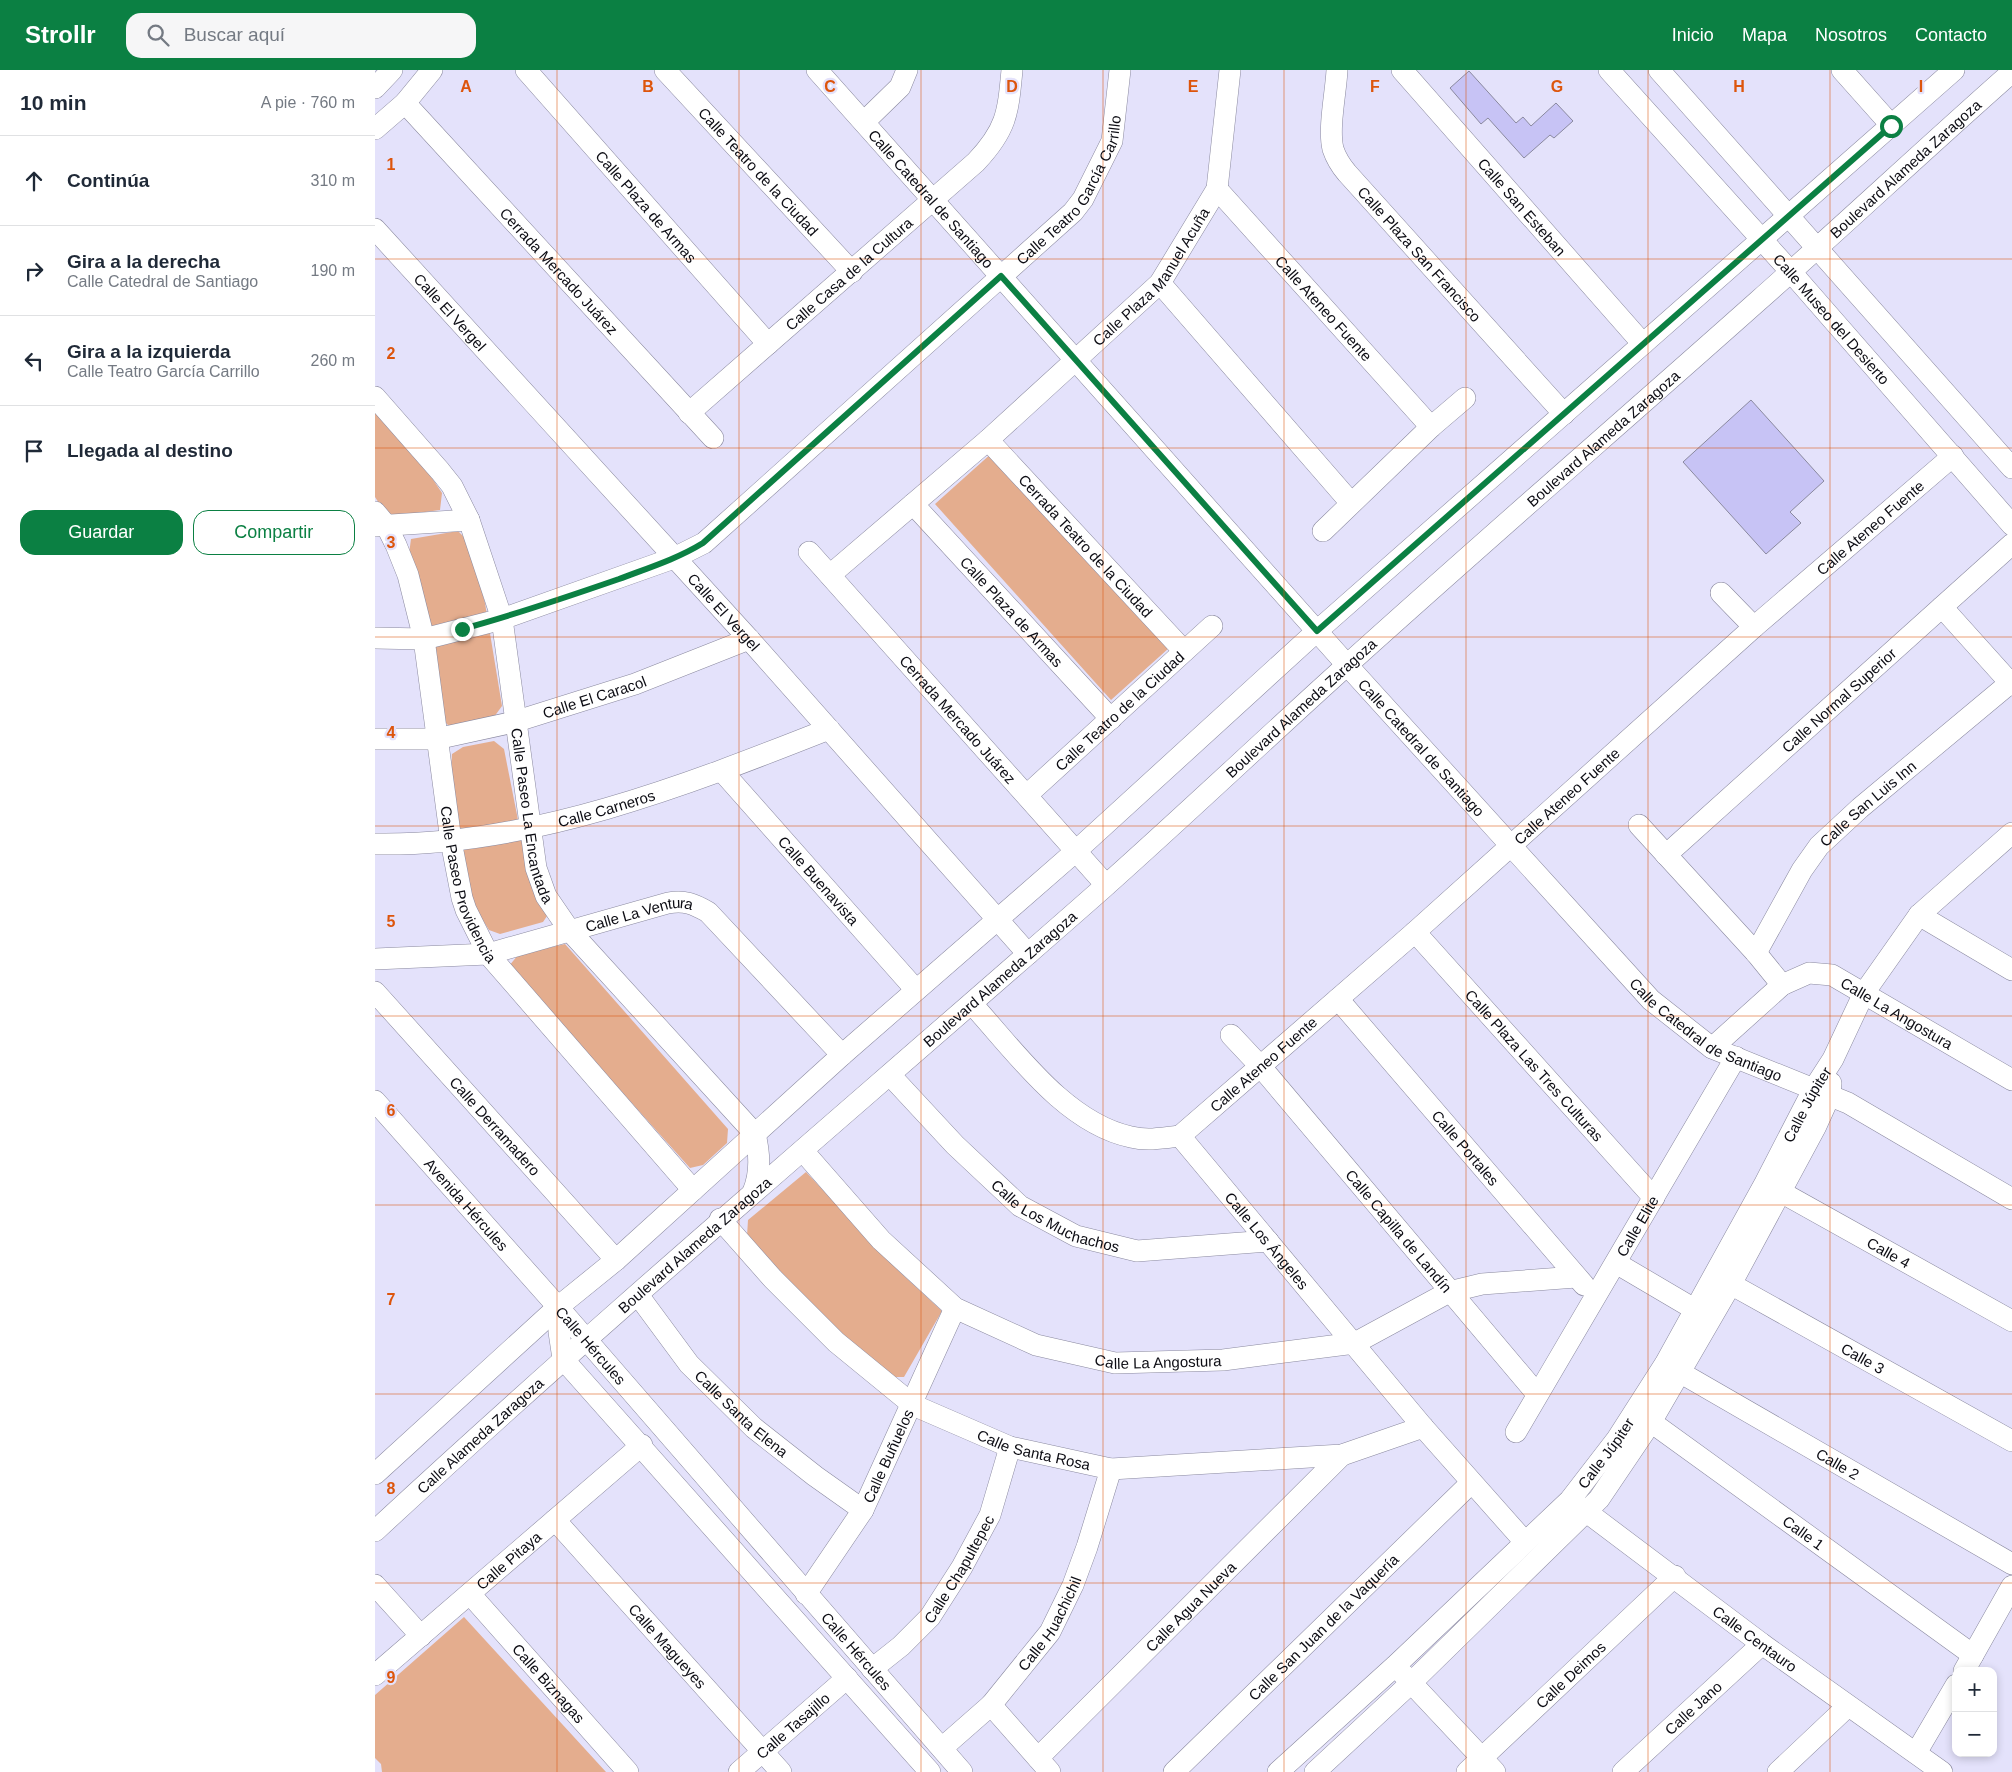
<!DOCTYPE html>
<html lang="es">
<head>
<meta charset="utf-8">
<style>
	:root { --surface:#fff; --page:#f6f6f7; --text:#1f2937; --muted:#747a83; --line:#e0e1e3; --accent:#0b8043 }
	body { margin:0; font-family:Arial,sans-serif; background:var(--page); color:var(--text) }
	.controls { position:absolute; right:15px; bottom:15px; display:grid; overflow:hidden; border-radius:10px; box-shadow:0 2px 8px #0003 }
	.controls button { width:45px; height:45px; display:grid; place-items:center; padding:0; border:0; border-bottom:1px solid var(--line); background:var(--surface); color:var(--text); font:25px sans-serif }
	.stop { position:absolute; width:15px; height:15px; margin:-11px; border:4px solid #0b8043; border-radius:50%; background:#fff }
	.stop.end { background:#0b8043; border-color:#fff; box-shadow:0 1px 5px #0008 }
	.list { margin:0; padding:0; list-style:none }
	h2 { display:flex; justify-content:space-between; align-items:center; height:65px; margin:0; padding:0 20px; font-size:21px }
	h2 small { font-size:16px; font-weight:400; color:var(--muted) }
	.list li { display:grid; grid-template-columns:32px 1fr auto; gap:15px; align-items:center; box-sizing:border-box; height:90px; padding:0 20px; border-top:1px solid var(--line) }
	.list b { display:block; font-size:19px; white-space:nowrap }
	.list p { margin:0; font-size:16px; white-space:nowrap; color:var(--muted) }
	.list em { font-size:16px; font-style:normal; color:var(--muted) }
	.actions { display:flex; gap:10px; padding:15px 20px }
	.actions a { flex:1; padding:11px 0; border:1px solid var(--accent); border-radius:15px; text-align:center; font-size:18px; color:var(--accent) }
	.actions .main { background:var(--accent); color:#fff }
	.icon { flex:none; width:28px; height:28px; fill:none; stroke:currentColor; stroke-width:2; stroke-linecap:round; stroke-linejoin:round }
	.map { position:relative; flex:none; width:1637px; height:1702px; overflow:hidden }
	header { display:flex; align-items:center; gap:30px; box-sizing:border-box; height:70px; padding:0 25px; background:var(--accent); color:#fff }
	header strong { font-size:24px }
	nav { display:flex; gap:28px; margin-inline-start:auto; font-size:18px }
	.search { width:350px; height:45px; background:var(--page); display:flex; align-items:center; gap:12px; box-sizing:border-box; padding:0 18px; border-radius:15px; color:var(--muted); font-size:19px }
	main { display:flex }
	aside { flex:1; background:var(--surface) }
	.map>svg:first-child { display:block }
</style>
</head>
<body>
<header>
<strong>Strollr</strong>
<div class="search"><svg class="icon" aria-label="search" viewBox="0 0 24 24"><circle cx="10" cy="10" r="6"/><path d="M15 15l6 6"/></svg>Buscar aquí</div>
<nav><a>Inicio</a><a>Mapa</a><a>Nosotros</a><a>Contacto</a></nav>
</header>
<main>
<aside>
<h2>10 min<small>A pie · 760 m</small></h2>
<ul class="list">
<li><svg class="icon" aria-label="ahead" viewBox="0 0 24 24"><path d="M12 20V5M6 11l6-6 6 6"/></svg><div><b>Continúa</b></div><em>310 m</em></li>
<li><svg class="icon" aria-label="right" viewBox="0 0 24 24"><path d="M7 20v-9h11M14 6l5 5-5 5"/></svg><div><b>Gira a la derecha</b><p>Calle Catedral de Santiago</p></div><em>190 m</em></li>
<li><svg class="icon" aria-label="left" viewBox="0 0 24 24"><path d="M17 20v-9H6M10 6l-5 5 5 5"/></svg><div><b>Gira a la izquierda</b><p>Calle Teatro García Carrillo</p></div><em>260 m</em></li>
<li><svg class="icon" aria-label="arrive" viewBox="0 0 24 24"><path d="M6 21V4h12l-3 4 3 4H6"/></svg><div><b>Llegada al destino</b></div></li>
</ul>
<div class="actions"><a class="main">Guardar</a><a>Compartir</a></div>
</aside>
<div class="map">
<svg width="1637" height="1702" viewBox="0 0 1637 1702">
	<rect width="100%" height="100%" fill="#e4e2fb"/>
	<path fill="#e4ad8e" d="M0,338L41,384L67,423L65,440L13,447L0,427Z
		M618,382L794,578L736,630L560,434Z
		M83,461L94,472L110,533L127,636L119,647L74,656L64,646L34,484L36,469Z
		M119,671L129,679L143,750L174,843L168,852L125,864L114,860L97,833L75,716L77,684L88,677Z
		M190,874L353,1059L352,1073L328,1095L315,1098L134,896L143,885Z
		M431,1102L526,1203L567,1241L529,1307H515L496,1297L372,1166L373,1150Z
		M89,1547L231,1702H7L6,1694L0,1688V1625Z"/>
	<path fill="#c7c3f5" stroke="#8a899f" d="M1094,1L1141,53L1148,47L1156,56L1181,33L1198,51L1179,68L1175,65L1149,88L1113,48L1106,54L1075,18Z
		M1376,330L1449,411L1415,442L1426,453L1391,484L1308,392Z"/>
	<g fill="none" stroke-linecap="round" stroke-linejoin="round">
		<defs>
			<g id="minor">
				<path id="s1" d="M151,0L393,274"/>
				<path id="s2" d="M290,0L477,202"/>
				<path id="s3" d="M442,0L972,595L1276,930L1337,978L1473,1033L1637,1129"/>
				<path id="s4" d="M962,0C961,22 953,58 958,79C961,88 966,96 972,103L1189,344"/>
				<path id="s5" d="M1027,0L1268,274"/>
				<path id="s6" d="M1234,0L1416,202L1637,455"/>
				<path d="M1284,0L1637,398"/>
				<path d="M1467,0L1516,55"/>
				<path d="M0,18L17,0"/>
				<path id="s7" d="M30,33L338,368"/>
				<path d="M489,52L525,17L532,0"/>
				<path d="M0,59L30,33L57,0"/>
				<path id="s8" d="M842,119L1056,357"/>
				<path id="s9" d="M0,159L374,569L653,884"/>
				<path d="M785,213L976,433"/>
				<path id="s10" d="M0,327L65,401L77,416L94,450L127,549L161,798L171,826L195,861L380,1064C385,1084 386,1103 378,1122"/>
				<path id="s11" d="M314,343L601,92C632,59 633,43 637,0"/>
				<path id="s12" d="M613,370L809,581"/>
				<path id="s13" d="M538,434L736,649"/>
				<path id="s14" d="M0,442L11,455L21,475L33,505L49,569L76,771L87,828L91,840L113,884L318,1120"/>
				<path d="M0,456L94,450"/>
				<path d="M948,461L1056,357L1090,328"/>
				<path id="s15" d="M434,482L731,815"/>
				<path id="s16" d="M455,505L613,370L785,213L842,119L855,0"/>
				<path d="M1346,523L1379,557"/>
				<path d="M1567,537L1637,615"/>
				<path id="s17" d="M0,568L49,569L127,549L299,488L329,473L698,142L708,129L737,71L745,0"/>
				<path id="s18" d="M0,669H61L139,652L260,614L374,569"/>
				<path id="s19" d="M347,701L541,920"/>
				<path id="s20" d="M652,725L837,556"/>
				<path d="M1264,755L1381,883L1407,915"/>
				<path id="s21" d="M0,774C154,777 312,715 454,659"/>
				<path id="s22" d="M1291,785L1637,474"/>
				<path d="M1544,845L1637,900"/>
				<path id="s23" d="M1040,862L1279,1128"/>
				<path id="s24" d="M1381,883L1427,800L1444,776L1485,738L1635,613"/>
				<path id="s25" d="M0,889L113,884L293,833C310,830 319,834 333,842L467,985"/>
				<path id="s26" d="M0,922L241,1190"/>
				<path id="s27" d="M963,929L1209,1215"/>
				<path d="M597,934C640,981 690,1053 756,1067C772,1071 789,1068 805,1066"/>
				<path id="s28" d="M856,965L886,997L1162,1324"/>
				<path id="s29" d="M1337,978L1407,915L1434,903L1457,905L1637,1010"/>
				<path id="s30" d="M515,1005L580,1075L645,1136L701,1166L762,1181L893,1171"/>
				<path id="s31" d="M0,1031L183,1237L587,1702"/>
				<path id="s32" d="M805,1066L1040,862L1379,557L1578,386"/>
				<path id="s33" d="M805,1066L1048,1357L1150,1472"/>
				<path id="s34" d="M428,1081L506,1170L580,1238L661,1275L740,1293L848,1290L980,1273L1074,1222L1107,1214L1201,1207"/>
				<path id="s35" d="M1395,1116L1637,1251"/>
				<path id="s36" d="M345,1149L398,1209L461,1272L538,1335L635,1377L736,1399L967,1385L1048,1357"/>
				<path d="M1241,1193L1331,1246"/>
				<path id="s37" d="M1343,1207L1637,1371"/>
				<path id="s38" d="M263,1225L314,1294L379,1358L440,1406L488,1440"/>
				<path d="M183,1237L184,1262L188,1289L555,1702"/>
				<path id="s39" d="M1294,1296L1637,1494"/>
				<path id="s40" d="M1265,1344L1598,1585"/>
				<path id="s41" d="M1141,1362L1361,987"/>
				<path d="M0,1404L183,1237L241,1190L467,985L701,781L942,561L1579,0"/>
				<path id="s42" d="M1201,1434L1387,1574L1567,1702"/>
				<path id="s43" d="M180,1450L406,1702"/>
				<path id="s44" d="M0,1461C237,1241 484,1033 727,819C809,746 889,670 971,596C1107,473 1246,353 1383,231C1469,155 1552,77 1637,2"/>
				<path d="M0,1515L46,1566"/>
				<path id="s45" d="M95,1524L253,1702"/>
				<path id="s46" d="M431,1524L488,1440L580,1238"/>
				<path id="s47" d="M497,1599L526,1576L555,1547L587,1497L615,1445L635,1377"/>
				<path d="M1589,1601L1637,1516"/>
				<path d="M1028,1604L1120,1702"/>
				<path id="s48" d="M0,1605L267,1375"/>
				<path d="M616,1635L675,1702"/>
				<path id="s49" d="M567,1678L616,1635L675,1562L698,1515L712,1477L736,1399"/>
				<path d="M1541,1683L1581,1615"/>
				<path id="s50" d="M663,1688L967,1385"/>
				<path id="s51" d="M364,1702L472,1608"/>
				<path id="s52" d="M799,1702L1096,1413"/>
				<path id="s53" d="M903,1702L1020,1596L1195,1430L1242,1369L1290,1294L1390,1113L1438,1020L1458,989L1489,923L1544,845L1637,763"/>
				<path d="M940,1702L1036,1613L1224,1429L1276,1352L1356,1214L1441,1056L1455,1025L1456,1013"/>
				<path id="s54" d="M1092,1702L1300,1506"/>
				<path id="s55" d="M1248,1702L1387,1574"/>
				<path d="M1403,1702L1473,1636"/>
			</g>
		</defs>
		<use href="#minor" stroke="#8a899f" stroke-width="22"/>
		<use href="#minor" stroke="#fff" stroke-width="21"/>
	</g>
	<g fill="none" stroke-linecap="round" stroke-linejoin="round">
		<path stroke="#0b8043" stroke-width="6" d="M87,559C140,545 192,527 244,509C273,498 302,489 328,473L626,206L942,561L1516,56"/>
	</g>
	<path fill="none" stroke="#dd550c" stroke-width="1" stroke-opacity="0.55" d="M182,0V1702M364,0V1702M546,0V1702M728,0V1702M909,0V1702M1091,0V1702M1273,0V1702M1455,0V1702M0,189H1637M0,378H1637M0,567H1637M0,756H1637M0,946H1637M0,1135H1637M0,1324H1637M0,1513H1637"/>
	<g text-anchor="middle" dominant-baseline="central" stroke-width="4.5" stroke-linejoin="round" paint-order="stroke">
		<g font-size="15" fill="#0c0c13" stroke="#e4e2fb">
			<text stroke="none"><textPath href="#s44" startOffset="2049">Boulevard Alameda Zaragoza</textPath></text>
			<text stroke="none"><textPath href="#s2" startOffset="138">Calle Teatro de la Ciudad</textPath></text>
			<text stroke="none"><textPath href="#s17" startOffset="858">Calle Teatro García Carrillo</textPath></text>
			<text stroke="none"><textPath href="#s3" startOffset="172">Calle Catedral de Santiago</textPath></text>
			<text stroke="none"><textPath href="#s1" startOffset="182">Calle Plaza de Armas</textPath></text>
			<text stroke="none"><textPath href="#s5" startOffset="182">Calle San Esteban</textPath></text>
			<text stroke="none"><textPath href="#s4" startOffset="216">Calle Plaza San Francisco</textPath></text>
			<text stroke="none"><textPath href="#s7" startOffset="228">Cerrada Mercado Juárez</textPath></text>
			<text stroke="none"><textPath href="#s11" startOffset="212">Calle Casa de la Cultura</textPath></text>
			<text stroke="none"><textPath href="#s16" startOffset="440">Calle Plaza Manuel Acuña</textPath></text>
			<text stroke="none"><textPath href="#s8" startOffset="160">Calle Ateneo Fuente</textPath></text>
			<text stroke="none"><textPath href="#s9" startOffset="112">Calle El Vergel</textPath></text>
			<text stroke="none"><textPath href="#s6" startOffset="334">Calle Museo del Desierto</textPath></text>
			<text stroke="none"><textPath href="#s44" startOffset="1644">Boulevard Alameda Zaragoza</textPath></text>
			<text stroke="none"><textPath href="#s32" startOffset="920">Calle Ateneo Fuente</textPath></text>
			<text stroke="none"><textPath href="#s12" startOffset="144">Cerrada Teatro de la Ciudad</textPath></text>
			<text stroke="none"><textPath href="#s9" startOffset="518">Calle El Vergel</textPath></text>
			<text stroke="none"><textPath href="#s13" startOffset="146">Calle Plaza de Armas</textPath></text>
			<text stroke="none"><textPath href="#s18" startOffset="225">Calle El Caracol</textPath></text>
			<text stroke="none"><textPath href="#s22" startOffset="232">Calle Normal Superior</textPath></text>
			<text stroke="none"><textPath href="#s44" startOffset="1239">Boulevard Alameda Zaragoza</textPath></text>
			<text stroke="none"><textPath href="#s20" startOffset="125">Calle Teatro de la Ciudad</textPath></text>
			<text stroke="none"><textPath href="#s15" startOffset="224">Cerrada Mercado Juárez</textPath></text>
			<text stroke="none"><textPath href="#s3" startOffset="908">Calle Catedral de Santiago</textPath></text>
			<text stroke="none"><textPath href="#s32" startOffset="515">Calle Ateneo Fuente</textPath></text>
			<text stroke="none"><textPath href="#s24" startOffset="189">Calle San Luis Inn</textPath></text>
			<text stroke="none"><textPath href="#s21" startOffset="235">Calle Carneros</textPath></text>
			<text stroke="none"><textPath href="#s10" startOffset="459">Calle Paseo La Encantada</textPath></text>
			<text stroke="none"><textPath href="#s19" startOffset="146">Calle Buenavista</textPath></text>
			<text stroke="none"><textPath href="#s14" startOffset="388">Calle Paseo Providencia</textPath></text>
			<text stroke="none"><textPath href="#s25" startOffset="270">Calle La Ventura</textPath></text>
			<text stroke="none"><textPath href="#s44" startOffset="834">Boulevard Alameda Zaragoza</textPath></text>
			<text stroke="none"><textPath href="#s29" startOffset="222">Calle La Angostura</textPath></text>
			<text stroke="none"><textPath href="#s3" startOffset="1312">Calle Catedral de Santiago</textPath></text>
			<text stroke="none"><textPath href="#s32" startOffset="110">Calle Ateneo Fuente</textPath></text>
			<text stroke="none"><textPath href="#s23" startOffset="179">Calle Plaza Las Tres Culturas</textPath></text>
			<text stroke="none"><textPath href="#s53" startOffset="861">Calle Júpiter</textPath></text>
			<text stroke="none"><textPath href="#s26" startOffset="180">Calle Derramadero</textPath></text>
			<text stroke="none"><textPath href="#s27" startOffset="196">Calle Portales</textPath></text>
			<text stroke="none"><textPath href="#s31" startOffset="138">Avenida Hércules</textPath></text>
			<text stroke="none"><textPath href="#s30" startOffset="221">Calle Los Muchachos</textPath></text>
			<text stroke="none"><textPath href="#s41" startOffset="239">Calle Elite</textPath></text>
			<text stroke="none"><textPath href="#s28" startOffset="258">Calle Capilla de Landín</textPath></text>
			<text stroke="none"><textPath href="#s33" startOffset="136">Calle Los Ángeles</textPath></text>
			<text stroke="none"><textPath href="#s44" startOffset="429">Boulevard Alameda Zaragoza</textPath></text>
			<text stroke="none"><textPath href="#s35" startOffset="136">Calle 4</textPath></text>
			<text stroke="none"><textPath href="#s31" startOffset="326">Calle Hércules</textPath></text>
			<text stroke="none"><textPath href="#s34" startOffset="432">Calle La Angostura</textPath></text>
			<text stroke="none"><textPath href="#s37" startOffset="166">Calle 3</textPath></text>
			<text stroke="none"><textPath href="#s38" startOffset="158">Calle Santa Elena</textPath></text>
			<text stroke="none"><textPath href="#s44" startOffset="142">Calle Alameda Zaragoza</textPath></text>
			<text stroke="none"><textPath href="#s36" startOffset="398">Calle Santa Rosa</textPath></text>
			<text stroke="none"><textPath href="#s53" startOffset="458">Calle Júpiter</textPath></text>
			<text stroke="none"><textPath href="#s46" startOffset="161">Calle Buñuelos</textPath></text>
			<text stroke="none"><textPath href="#s39" startOffset="195">Calle 2</textPath></text>
			<text stroke="none"><textPath href="#s40" startOffset="202">Calle 1</textPath></text>
			<text stroke="none"><textPath href="#s48" startOffset="176">Calle Pitaya</textPath></text>
			<text stroke="none"><textPath href="#s47" startOffset="134">Calle Chapultepec</textPath></text>
			<text stroke="none"><textPath href="#s50" startOffset="215">Calle Agua Nueva</textPath></text>
			<text stroke="none"><textPath href="#s49" startOffset="166">Calle Huachichil</textPath></text>
			<text stroke="none"><textPath href="#s52" startOffset="208">Calle San Juan de la Vaquería</textPath></text>
			<text stroke="none"><textPath href="#s42" startOffset="224">Calle Centauro</textPath></text>
			<text stroke="none"><textPath href="#s43" startOffset="169">Calle Magueyes</textPath></text>
			<text stroke="none"><textPath href="#s31" startOffset="731">Calle Hércules</textPath></text>
			<text stroke="none"><textPath href="#s54" startOffset="142">Calle Deimos</textPath></text>
			<text stroke="none"><textPath href="#s45" startOffset="119">Calle Biznagas</textPath></text>
			<text stroke="none"><textPath href="#s55" startOffset="95">Calle Jano</textPath></text>
			<text stroke="none"><textPath href="#s51" startOffset="71">Calle Tasajillo</textPath></text>
		</g>
	</g>
	<g font-size="16" text-anchor="middle" font-weight="bold" fill="#dd550c" stroke="#e4e2fb" stroke-width="4.5" stroke-linejoin="round" paint-order="stroke">
		<text x="91" y="22">A</text>
		<text x="273" y="22">B</text>
		<text x="455" y="22">C</text>
		<text x="637" y="22">D</text>
		<text x="818" y="22">E</text>
		<text x="1000" y="22">F</text>
		<text x="1182" y="22">G</text>
		<text x="1364" y="22">H</text>
		<text x="1546" y="22">I</text>
		<text x="16" y="100">1</text>
		<text x="16" y="289">2</text>
		<text x="16" y="478">3</text>
		<text x="16" y="668">4</text>
		<text x="16" y="857">5</text>
		<text x="16" y="1046">6</text>
		<text x="16" y="1235">7</text>
		<text x="16" y="1424">8</text>
		<text x="16" y="1613">9</text>
	</g>
</svg>
<div class="controls">
<button>+</button>
<button>−</button>
</div>
<div class="stop" style="left:1516px;top:56px"></div>
<div class="stop end" style="left:87px;top:559px"></div>
</div>
</main>
</body>
</html>
